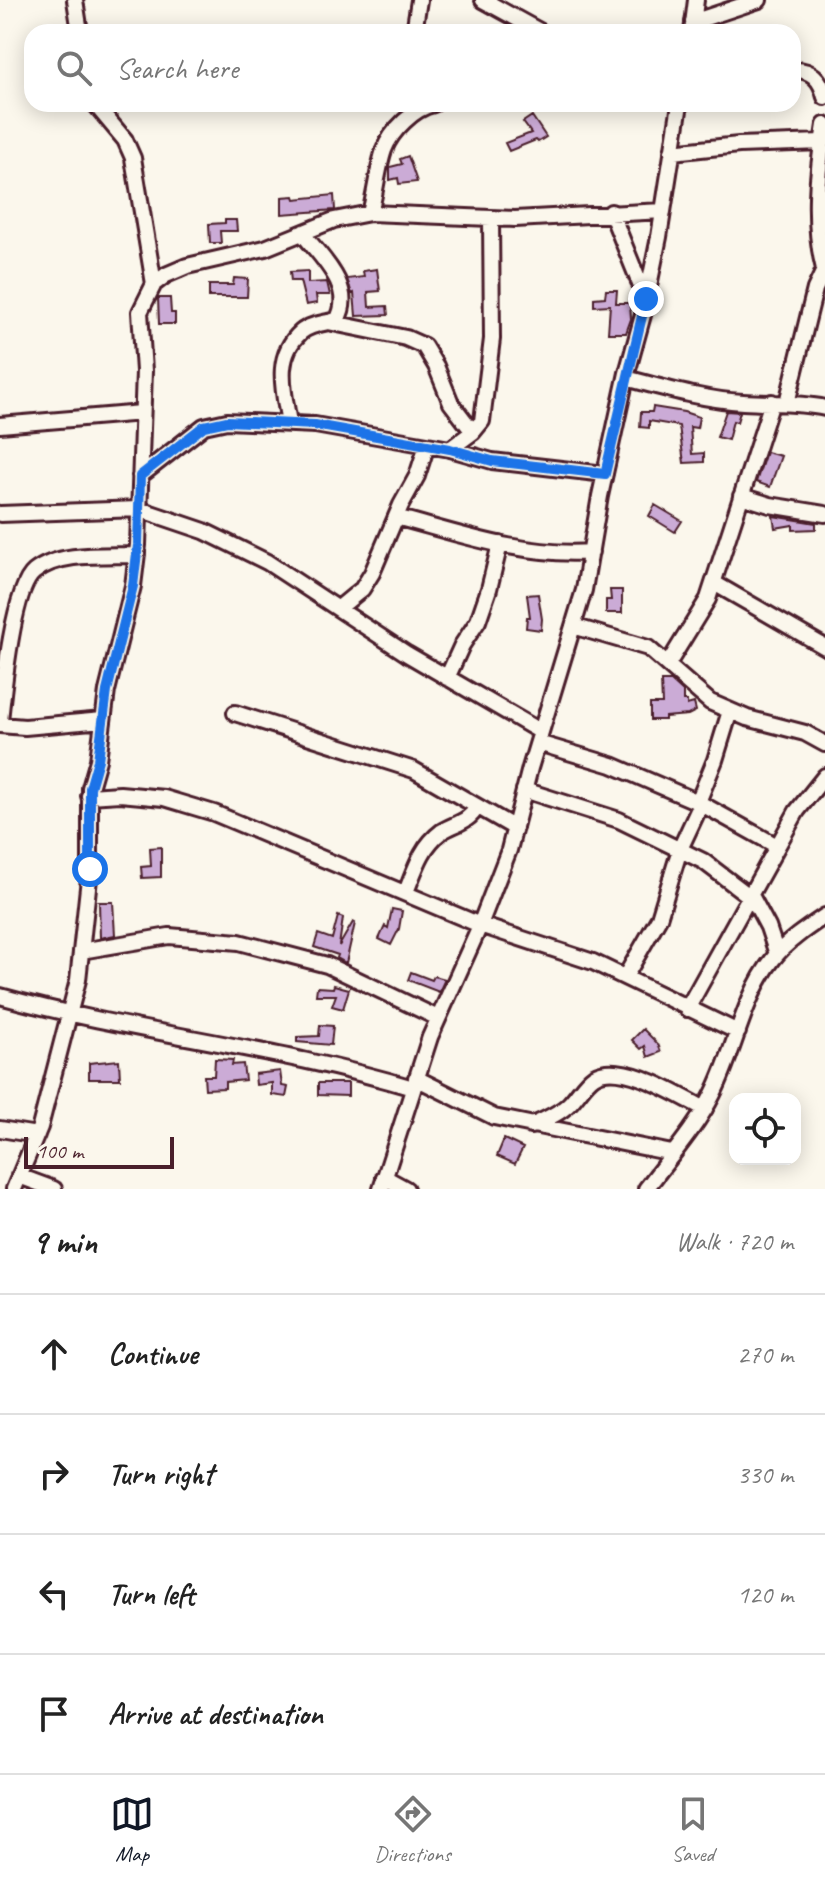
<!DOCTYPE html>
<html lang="en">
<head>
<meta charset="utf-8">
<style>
	:root { --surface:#fff; --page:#f6f6f6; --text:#222; --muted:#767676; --line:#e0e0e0; --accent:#111827 }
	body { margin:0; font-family:Caveat,sans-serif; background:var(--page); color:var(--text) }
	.controls { position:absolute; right:24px; bottom:24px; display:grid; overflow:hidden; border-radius:16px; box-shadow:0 4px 20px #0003 }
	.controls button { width:72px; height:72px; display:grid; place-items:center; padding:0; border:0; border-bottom:2px solid var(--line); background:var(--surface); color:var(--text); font:40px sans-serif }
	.scale { position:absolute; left:24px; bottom:20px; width:150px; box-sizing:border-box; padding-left:8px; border:4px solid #4a1f2b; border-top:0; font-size:22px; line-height:28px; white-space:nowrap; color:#4a1f2b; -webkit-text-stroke:6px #fbf7ec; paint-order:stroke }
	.stop { position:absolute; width:24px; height:24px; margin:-18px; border:6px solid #1a73e8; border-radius:50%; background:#fff }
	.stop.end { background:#1a73e8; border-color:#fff; box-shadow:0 2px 8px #0008 }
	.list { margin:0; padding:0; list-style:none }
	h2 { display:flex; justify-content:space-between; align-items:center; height:104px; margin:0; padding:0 32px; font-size:34px }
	h2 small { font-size:26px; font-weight:400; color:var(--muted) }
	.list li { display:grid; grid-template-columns:52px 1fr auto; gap:24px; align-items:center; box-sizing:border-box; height:120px; padding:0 32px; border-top:2px solid var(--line) }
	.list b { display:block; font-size:30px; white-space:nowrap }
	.list em { font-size:26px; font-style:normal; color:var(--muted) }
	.icon { flex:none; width:44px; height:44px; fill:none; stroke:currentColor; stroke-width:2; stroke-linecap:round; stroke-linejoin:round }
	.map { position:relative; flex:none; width:825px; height:1189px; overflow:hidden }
	.search { position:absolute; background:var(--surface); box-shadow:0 4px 20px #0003; left:24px; right:24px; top:24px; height:88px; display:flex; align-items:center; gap:20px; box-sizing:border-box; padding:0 28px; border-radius:24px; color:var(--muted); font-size:30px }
	.sheet { height:584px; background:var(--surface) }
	nav { display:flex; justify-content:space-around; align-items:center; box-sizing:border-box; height:112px; border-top:2px solid var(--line); background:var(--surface); font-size:22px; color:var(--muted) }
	nav a { display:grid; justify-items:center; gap:4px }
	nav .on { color:var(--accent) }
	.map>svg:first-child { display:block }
</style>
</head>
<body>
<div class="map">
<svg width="825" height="1189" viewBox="0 0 825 1189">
	<rect width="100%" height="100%" fill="#fbf7ec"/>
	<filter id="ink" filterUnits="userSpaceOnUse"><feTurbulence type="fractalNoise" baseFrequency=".0125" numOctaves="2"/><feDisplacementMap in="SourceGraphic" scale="16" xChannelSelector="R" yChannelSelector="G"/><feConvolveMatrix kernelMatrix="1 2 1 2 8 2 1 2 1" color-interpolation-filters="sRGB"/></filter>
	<g filter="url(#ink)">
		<path fill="#cbabd6" stroke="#4a1f2b" stroke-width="2" d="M532,116L546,137L538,142L536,140L509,151L505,143L531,133L523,122Z
			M408,156L417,182L399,184L398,178L390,180V167L402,164L400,159Z
			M334,195L335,210L282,214V197L294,196L295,199Z
			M225,220H236L237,231H220L221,243H210L209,224L225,223Z
			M377,269L380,291L368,292L369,307L387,306L388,315L356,316L354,293L352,294L347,279L364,277L363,271Z
			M308,271V283L327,282L330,295H316L317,303L306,305L300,281H291L290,272Z
			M234,278L248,279L247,297H209V285H233Z
			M606,290H617L616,303H630L631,319L626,333H608L610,305L594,306V298L605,297Z
			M158,298H170L171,313H175V324H159Z
			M653,407L684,412L699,417L697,428L690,427L692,454L704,453V462L684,463L679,426L649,421V428L640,427L641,412H652Z
			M726,411L740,412L737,422L733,421L728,440L717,437Z
			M766,452L781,456L770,487L756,482Z
			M655,505L682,521L675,532L649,516Z
			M773,516L816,523V529L793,530V525L775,528Z
			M610,590H622V613H606V600H611Z
			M538,594L542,619L541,630L526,628L527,617H530L527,595Z
			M661,681H671L683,692V701H687V705L694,703L696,711L688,715L665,717V720H650V704H662Z
			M161,847V877L142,878L141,867L151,866L150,848Z
			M99,902H113L115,935L100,938Z
			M392,909L402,911L399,929L391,945L379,939L385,926L388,928Z
			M338,916L343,918L339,946L353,922L355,923L346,963L337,958L338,955L314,947L318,934L332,939Z
			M411,972L432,980L434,976L445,979L439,992L408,980Z
			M334,985L349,989L343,1009L332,1006L336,995H316L317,987L333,988Z
			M320,1025L333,1026L331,1045L297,1042V1037L319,1036Z
			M643,1029L658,1044L661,1052L648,1057L645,1046L641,1049L632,1040Z
			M215,1059L233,1060L232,1065L243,1064L245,1080L225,1082V1088L205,1089L204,1076H214Z
			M119,1060L120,1079H89V1063Z
			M280,1071L282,1086L288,1087L286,1097L272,1095V1083L256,1085L255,1074Z
			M318,1083H348V1096L318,1095Z
			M504,1139L523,1148L515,1164L497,1156Z"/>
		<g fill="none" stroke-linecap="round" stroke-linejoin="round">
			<defs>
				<path id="minor" d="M75,0L80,32
					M483,0L541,32
					M693,22L759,0
					M414,32L419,0
					M692,32L696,0
					M793,70C811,69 821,79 825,97
					M95,104L125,140L133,158L154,284
					M672,152L739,145L822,142
					M611,212L646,299
					M370,213C375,195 378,167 384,150C391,131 414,108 434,104
					M824,269C812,222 817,172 825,125
					M328,322L406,338L424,346L436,366L451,403L473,432
					M626,378C664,388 704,400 743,402C771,404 797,402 825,408
					M787,403L815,289L825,268
					M289,423C284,392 273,357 301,332C310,324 326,323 337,320C356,288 321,257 303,234
					M0,425L142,413
					M450,449L473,432L482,421L492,339L491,218
					M140,476L204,426L227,421L315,425L450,449L492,461L605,474
					M741,496L770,505L825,514
					M0,514L139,509L204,531L267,562L407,654L541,732
					M396,517C460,534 524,557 591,552
					M714,583L825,647
					M339,608L362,589L372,573L401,505L417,476L427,445
					M573,626L648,648L710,702L747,718L805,733L825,744
					M668,664L708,599L772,402
					M447,678L462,645L478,621L489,589L500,544
					M235,713L414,770L515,828
					M0,721C3,692 13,589 34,572C60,551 106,556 137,555
					M0,725L25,727L103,720
					M538,743L612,765L698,802L777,846
					M524,790L619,820L703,861L753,899L768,927L777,954
					M89,796L120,794L164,798L214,813L480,925L593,962L738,1032
					M698,802L715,760L730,711
					M406,892C415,870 421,847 441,832C455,823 468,823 477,807
					M81,951L169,936L239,942L327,965L438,1018
					M625,977L659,918L680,849L701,804
					M0,996C136,1034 277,1047 413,1088
					M687,1009L797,811L825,776
					M416,1078L494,1117L672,1153
					M531,1126C544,1120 559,1114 569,1104C578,1095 584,1083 594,1076C621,1059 680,1096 705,1109
					M0,1129L37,1135
					M19,1176L54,1189
					M384,1177L406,1189
					M14,1189L40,1127L78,980L90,869V788L98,760L107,691L133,586L138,545L144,371L140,312L154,284L166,275L187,266L265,248L334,220L370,213L515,219L663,211
					M381,1189L430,1037L478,930L509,850L530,768L584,590L600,496L627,373L643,315L659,237L680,104
					M646,1189C669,1158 696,1128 713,1094C735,1051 743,997 773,959C786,942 807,928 825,916"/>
			</defs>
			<use href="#minor" stroke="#4a1f2b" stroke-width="20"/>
			<use href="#minor" stroke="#fbf7ec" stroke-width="14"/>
		</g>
	</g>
	<g fill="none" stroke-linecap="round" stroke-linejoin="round" filter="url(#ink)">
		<path stroke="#1a73e8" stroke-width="10" d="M90,869V788L98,760L107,691L133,586L138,545L140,476L204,426L227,421L315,425L450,449L492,461L605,474L646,299"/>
	</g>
</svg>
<div class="controls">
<button><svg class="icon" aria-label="locate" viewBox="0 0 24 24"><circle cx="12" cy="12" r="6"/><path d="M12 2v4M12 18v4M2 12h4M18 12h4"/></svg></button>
</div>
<div class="scale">100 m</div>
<div class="stop" style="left:90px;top:869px"></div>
<div class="stop end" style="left:646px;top:299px"></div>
<div class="search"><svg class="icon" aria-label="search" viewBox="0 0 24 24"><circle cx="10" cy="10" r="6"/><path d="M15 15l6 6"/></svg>Search here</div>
</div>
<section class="sheet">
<h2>9 min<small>Walk · 720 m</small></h2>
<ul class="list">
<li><svg class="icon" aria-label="ahead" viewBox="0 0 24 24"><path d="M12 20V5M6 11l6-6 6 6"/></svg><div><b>Continue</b></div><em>270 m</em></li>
<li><svg class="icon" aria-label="right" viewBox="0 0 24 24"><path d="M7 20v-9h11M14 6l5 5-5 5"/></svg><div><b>Turn right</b></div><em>330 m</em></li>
<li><svg class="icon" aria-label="left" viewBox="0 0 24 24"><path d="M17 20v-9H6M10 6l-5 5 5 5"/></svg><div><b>Turn left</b></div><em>120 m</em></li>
<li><svg class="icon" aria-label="arrive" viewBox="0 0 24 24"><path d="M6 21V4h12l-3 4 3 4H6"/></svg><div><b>Arrive at destination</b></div></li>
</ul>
</section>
<nav>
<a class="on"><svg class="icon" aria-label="map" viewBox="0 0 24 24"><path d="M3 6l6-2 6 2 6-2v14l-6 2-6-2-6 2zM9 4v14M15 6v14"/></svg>Map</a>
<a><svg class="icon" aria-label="directions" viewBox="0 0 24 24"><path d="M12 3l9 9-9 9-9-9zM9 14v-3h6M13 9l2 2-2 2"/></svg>Directions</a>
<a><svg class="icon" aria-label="saved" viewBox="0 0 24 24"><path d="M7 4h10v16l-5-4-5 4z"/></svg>Saved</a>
</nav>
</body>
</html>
